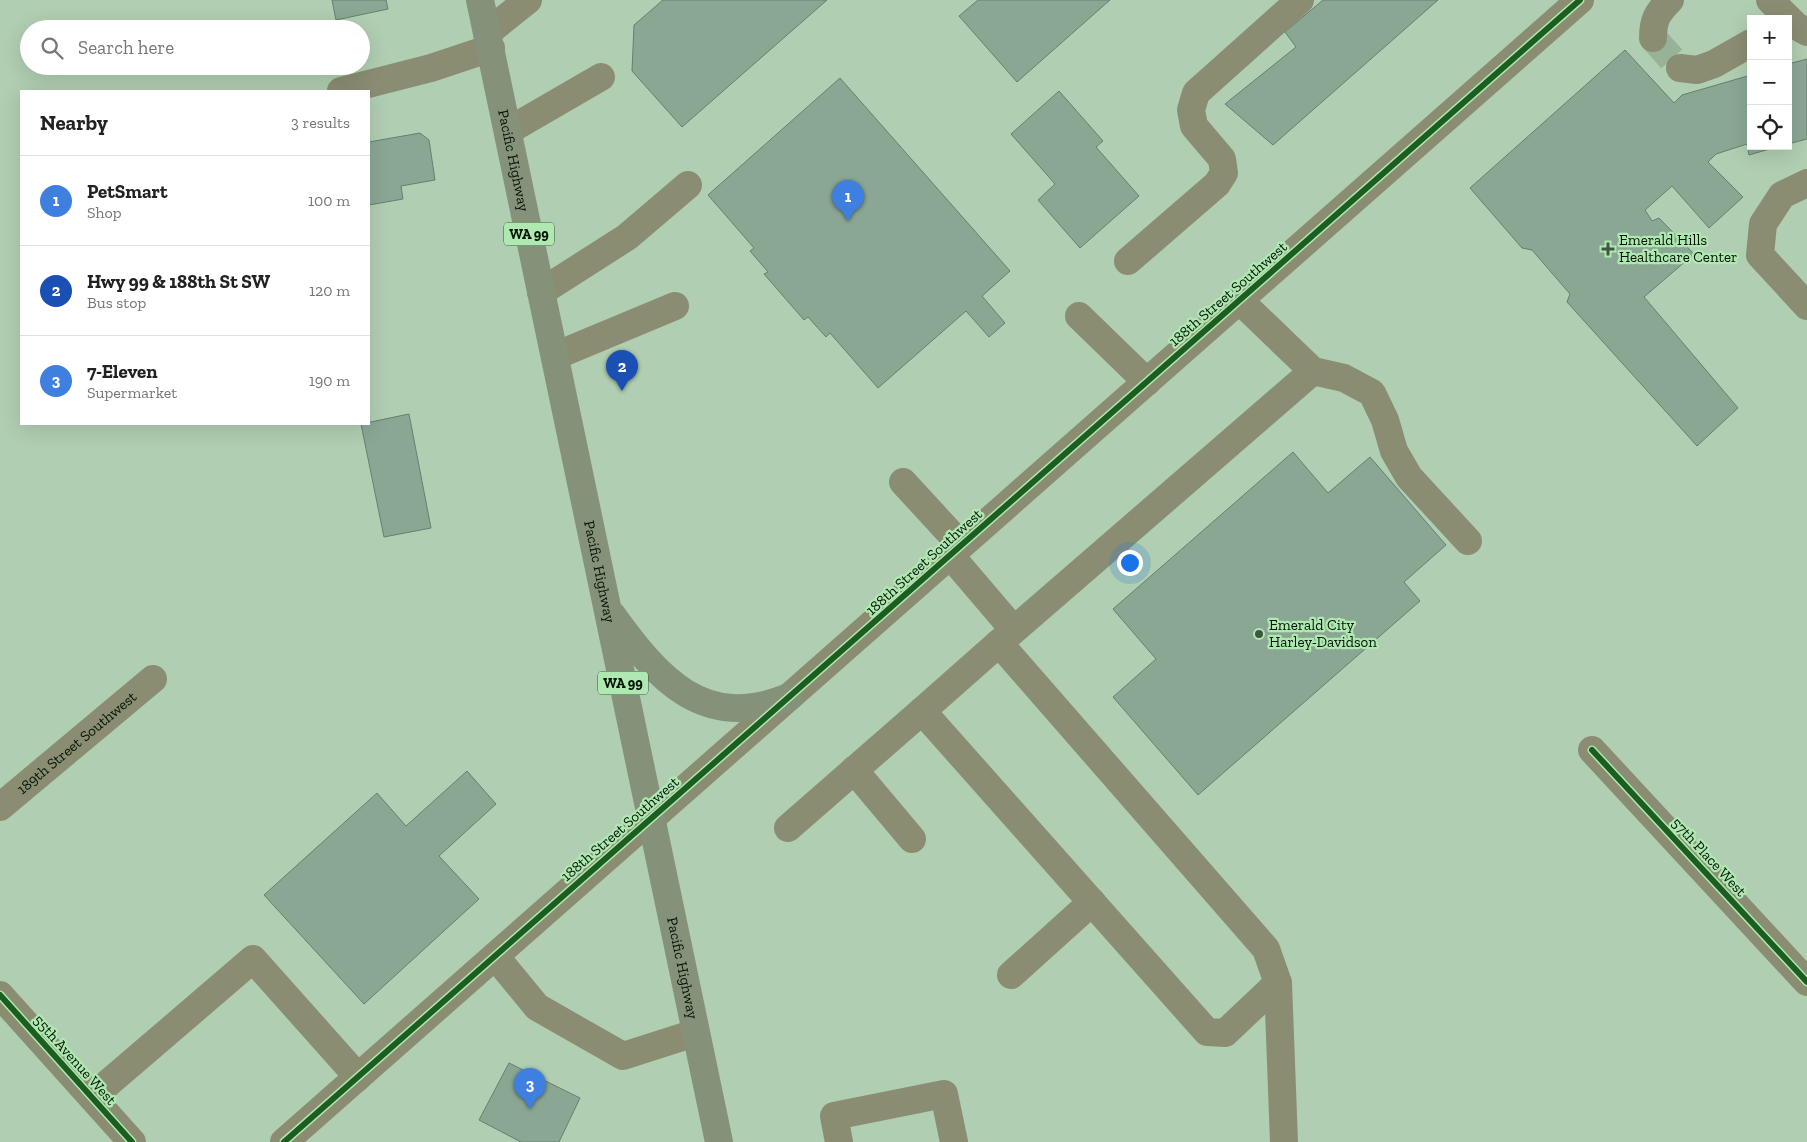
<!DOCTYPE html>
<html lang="en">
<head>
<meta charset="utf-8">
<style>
	:root { --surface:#fff; --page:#f2f2f2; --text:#222; --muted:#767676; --line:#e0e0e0; --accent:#ea580c }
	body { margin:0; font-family:"Zilla Slab",serif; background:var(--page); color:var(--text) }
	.controls { position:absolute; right:15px; top:15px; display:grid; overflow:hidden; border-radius:0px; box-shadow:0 5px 20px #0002 }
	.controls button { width:45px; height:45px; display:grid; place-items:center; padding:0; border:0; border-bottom:1px solid var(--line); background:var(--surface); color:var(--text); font:25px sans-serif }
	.you { position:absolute; left:1129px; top:562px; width:18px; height:18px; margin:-12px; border:4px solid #fff; border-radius:50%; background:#1a73e8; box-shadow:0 0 0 8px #1a73e833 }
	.badge { display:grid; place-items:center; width:32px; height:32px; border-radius:50%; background:var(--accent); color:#fff; font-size:16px; font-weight:700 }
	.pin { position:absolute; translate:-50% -41px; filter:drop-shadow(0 1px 2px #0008) }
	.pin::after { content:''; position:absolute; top:26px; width:18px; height:15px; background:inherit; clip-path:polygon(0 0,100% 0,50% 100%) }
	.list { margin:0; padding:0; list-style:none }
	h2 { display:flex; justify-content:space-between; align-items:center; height:65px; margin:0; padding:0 20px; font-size:21px }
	h2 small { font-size:16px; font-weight:400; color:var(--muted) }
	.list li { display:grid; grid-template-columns:32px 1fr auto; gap:15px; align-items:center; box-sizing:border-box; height:90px; padding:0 20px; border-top:1px solid var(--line) }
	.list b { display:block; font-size:19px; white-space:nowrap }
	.list p { margin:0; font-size:16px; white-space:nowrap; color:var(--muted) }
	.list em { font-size:16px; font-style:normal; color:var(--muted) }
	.icon { flex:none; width:28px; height:28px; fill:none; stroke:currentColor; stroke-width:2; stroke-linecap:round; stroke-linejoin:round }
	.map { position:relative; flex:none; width:1807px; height:1142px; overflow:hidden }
	.search { position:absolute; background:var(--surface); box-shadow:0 5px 20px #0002; left:20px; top:20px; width:350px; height:55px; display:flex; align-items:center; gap:12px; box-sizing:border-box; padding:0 18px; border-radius:28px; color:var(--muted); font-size:19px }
	.panel { position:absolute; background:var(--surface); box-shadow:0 5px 20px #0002; left:20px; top:90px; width:350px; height:335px; border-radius:0px }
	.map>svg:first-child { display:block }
</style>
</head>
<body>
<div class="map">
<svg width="1807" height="1142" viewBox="0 0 1807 1142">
	<rect width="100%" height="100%" fill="#b0ceb1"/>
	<path fill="#8aa794" stroke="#618270" d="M332,0H386L388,9L336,20Z
		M663,0H827L682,127L632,71L634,25Z
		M978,0H1110L1017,82L959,16Z
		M1323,0H1438L1273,145L1225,104L1296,47L1285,32Z
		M1625,50L1674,103L1682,95L1751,75V146H1780L1749,155L1747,144L1716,154L1708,162L1743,197L1709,228L1672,186L1645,210L1652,221L1659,218L1694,254L1644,297L1738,408L1697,446L1567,302L1570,294L1532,250L1522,248L1470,188Z
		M1807,59V139L1788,144V64Z
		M840,78L1010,271L982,296L1005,323L989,337L966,311L878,388L830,333L826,337L808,317L804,320L764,274L768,272L750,251L754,248L708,195Z
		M1059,91L1103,141L1096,147L1139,196L1080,248L1038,200L1055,184L1011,134Z
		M420,133L429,140L435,180L401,186L403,199L369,205V142Z
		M409,414L431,528L384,537L361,424Z
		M1293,452L1328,493L1370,457L1446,545L1404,582L1420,601L1198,795L1113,697L1156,659L1113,609Z
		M467,771L496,804L439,856L479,899L364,1004L264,895L377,793L406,826Z
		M509,1063L580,1098L559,1142H521L479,1120Z"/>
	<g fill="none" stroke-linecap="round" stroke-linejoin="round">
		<path stroke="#96b297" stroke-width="28" stroke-dasharray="28 14" stroke-linecap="butt" d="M1653,38L1680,68"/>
		<g stroke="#8b8d73" stroke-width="28">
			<path d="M1770,0L1796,26L1807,32"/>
			<path d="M487,33L528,0"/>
			<path d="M1653,38C1653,20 1657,13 1670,0"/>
			<path d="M1680,68L1697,70L1714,64L1751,43"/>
			<path d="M341,91L431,68L491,48"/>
			<path d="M508,131L601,77"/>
			<path d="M1807,183L1782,195L1763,224L1760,255L1807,306"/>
			<path d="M1128,261L1217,184L1224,173L1222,159L1194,126L1191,110L1196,93L1300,0"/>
			<path d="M541,292L627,237L688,185"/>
			<path d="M1239,300L1313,371L1344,378L1372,393L1385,420L1394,451L1409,477L1468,541"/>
			<path d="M1079,316L1147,382"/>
			<path d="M555,356L675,306"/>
			<path d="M903,482L961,545"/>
			<path d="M950,555L1013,629"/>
			<path d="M922,711L1207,1032L1225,1033L1278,983"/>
			<path d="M1592,750L1807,982"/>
			<path d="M854,770L912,839"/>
			<path id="s1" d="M0,807L153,679"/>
			<path d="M788,828L922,711L999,643"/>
			<path d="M495,956L537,1007L623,1056L695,1033"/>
			<path d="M1011,975L1092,902"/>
			<path d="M0,995L132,1142"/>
			<path d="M92,1097L253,959L358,1077"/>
			<path d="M284,1142L1580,0"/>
			<path d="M839,1142L834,1116L944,1094L954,1142"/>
			<path d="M1284,1142L1278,983L1266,949L999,643L1313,371"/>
		</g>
		<g stroke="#86917a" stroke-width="28">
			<path id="s2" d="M480,0L719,1142"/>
			<path d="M612,615C658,679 704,732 789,697"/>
		</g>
		<defs>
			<path id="cycleway" d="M1592,750L1807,982
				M0,995L132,1142
				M284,1142L1580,0"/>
		</defs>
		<use href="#cycleway" stroke="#b0e8b2" stroke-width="9"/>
		<use href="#cycleway" stroke="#1b5e20" stroke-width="6"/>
	</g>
	<g fill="#3f5641" stroke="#b0e8b2" stroke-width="2">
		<path d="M1605.5 241.5h5v5h5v5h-5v5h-5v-5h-5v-5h5z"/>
		<circle cx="1259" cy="634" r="5"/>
	</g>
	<g text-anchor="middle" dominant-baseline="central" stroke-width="4.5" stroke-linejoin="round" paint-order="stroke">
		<g fill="#b0e8b2" stroke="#365438" stroke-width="1">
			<rect x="504" y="222.5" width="50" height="23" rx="4"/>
			<rect x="598" y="671.5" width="50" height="23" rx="4"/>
		</g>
		<g font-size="14" font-weight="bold" fill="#021504">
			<text x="529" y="234">WA 99</text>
			<text x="623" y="683">WA 99</text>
		</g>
		<g font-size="15" fill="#021504" stroke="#b0e8b2">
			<text stroke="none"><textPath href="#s2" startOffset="164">Pacific Highway</textPath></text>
			<text transform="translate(1228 294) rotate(-41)">188th Street Southwest</text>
			<text transform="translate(924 562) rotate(-42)">188th Street Southwest</text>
			<text stroke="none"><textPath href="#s2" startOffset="584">Pacific Highway</textPath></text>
			<text stroke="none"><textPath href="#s1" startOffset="100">189th Street Southwest</textPath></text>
			<text transform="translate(620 829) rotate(-41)">188th Street Southwest</text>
			<text transform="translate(1709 857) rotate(47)">57th Place West</text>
			<text stroke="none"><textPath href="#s2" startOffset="989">Pacific Highway</textPath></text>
			<text transform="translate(75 1060) rotate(48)">55th Avenue West</text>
		</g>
		<g font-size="15" fill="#021504" stroke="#b0e8b2" text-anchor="start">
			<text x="1619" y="240">Emerald Hills<tspan x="1619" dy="17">Healthcare Center</tspan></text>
			<text x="1269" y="625">Emerald City<tspan x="1269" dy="17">Harley-Davidson</tspan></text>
		</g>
	</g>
</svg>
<div class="controls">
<button>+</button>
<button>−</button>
<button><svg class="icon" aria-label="locate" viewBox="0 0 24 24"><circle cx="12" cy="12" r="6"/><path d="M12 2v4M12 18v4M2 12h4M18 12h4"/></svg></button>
</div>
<div class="you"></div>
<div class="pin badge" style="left:848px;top:221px;background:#3f7fe0">1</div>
<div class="pin badge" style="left:622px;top:391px;background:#1a4fb4">2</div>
<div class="pin badge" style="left:530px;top:1109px;background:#3f7fe0">3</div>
<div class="search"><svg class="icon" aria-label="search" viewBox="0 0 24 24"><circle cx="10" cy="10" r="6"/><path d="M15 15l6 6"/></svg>Search here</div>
<section class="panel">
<h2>Nearby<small>3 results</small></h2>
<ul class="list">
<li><span class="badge" style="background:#3f7fe0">1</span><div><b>PetSmart</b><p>Shop</p></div><em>100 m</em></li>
<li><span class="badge" style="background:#1a4fb4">2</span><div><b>Hwy 99 &amp; 188th St SW</b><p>Bus stop</p></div><em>120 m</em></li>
<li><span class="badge" style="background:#3f7fe0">3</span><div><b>7-Eleven</b><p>Supermarket</p></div><em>190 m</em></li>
</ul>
</section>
</div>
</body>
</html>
